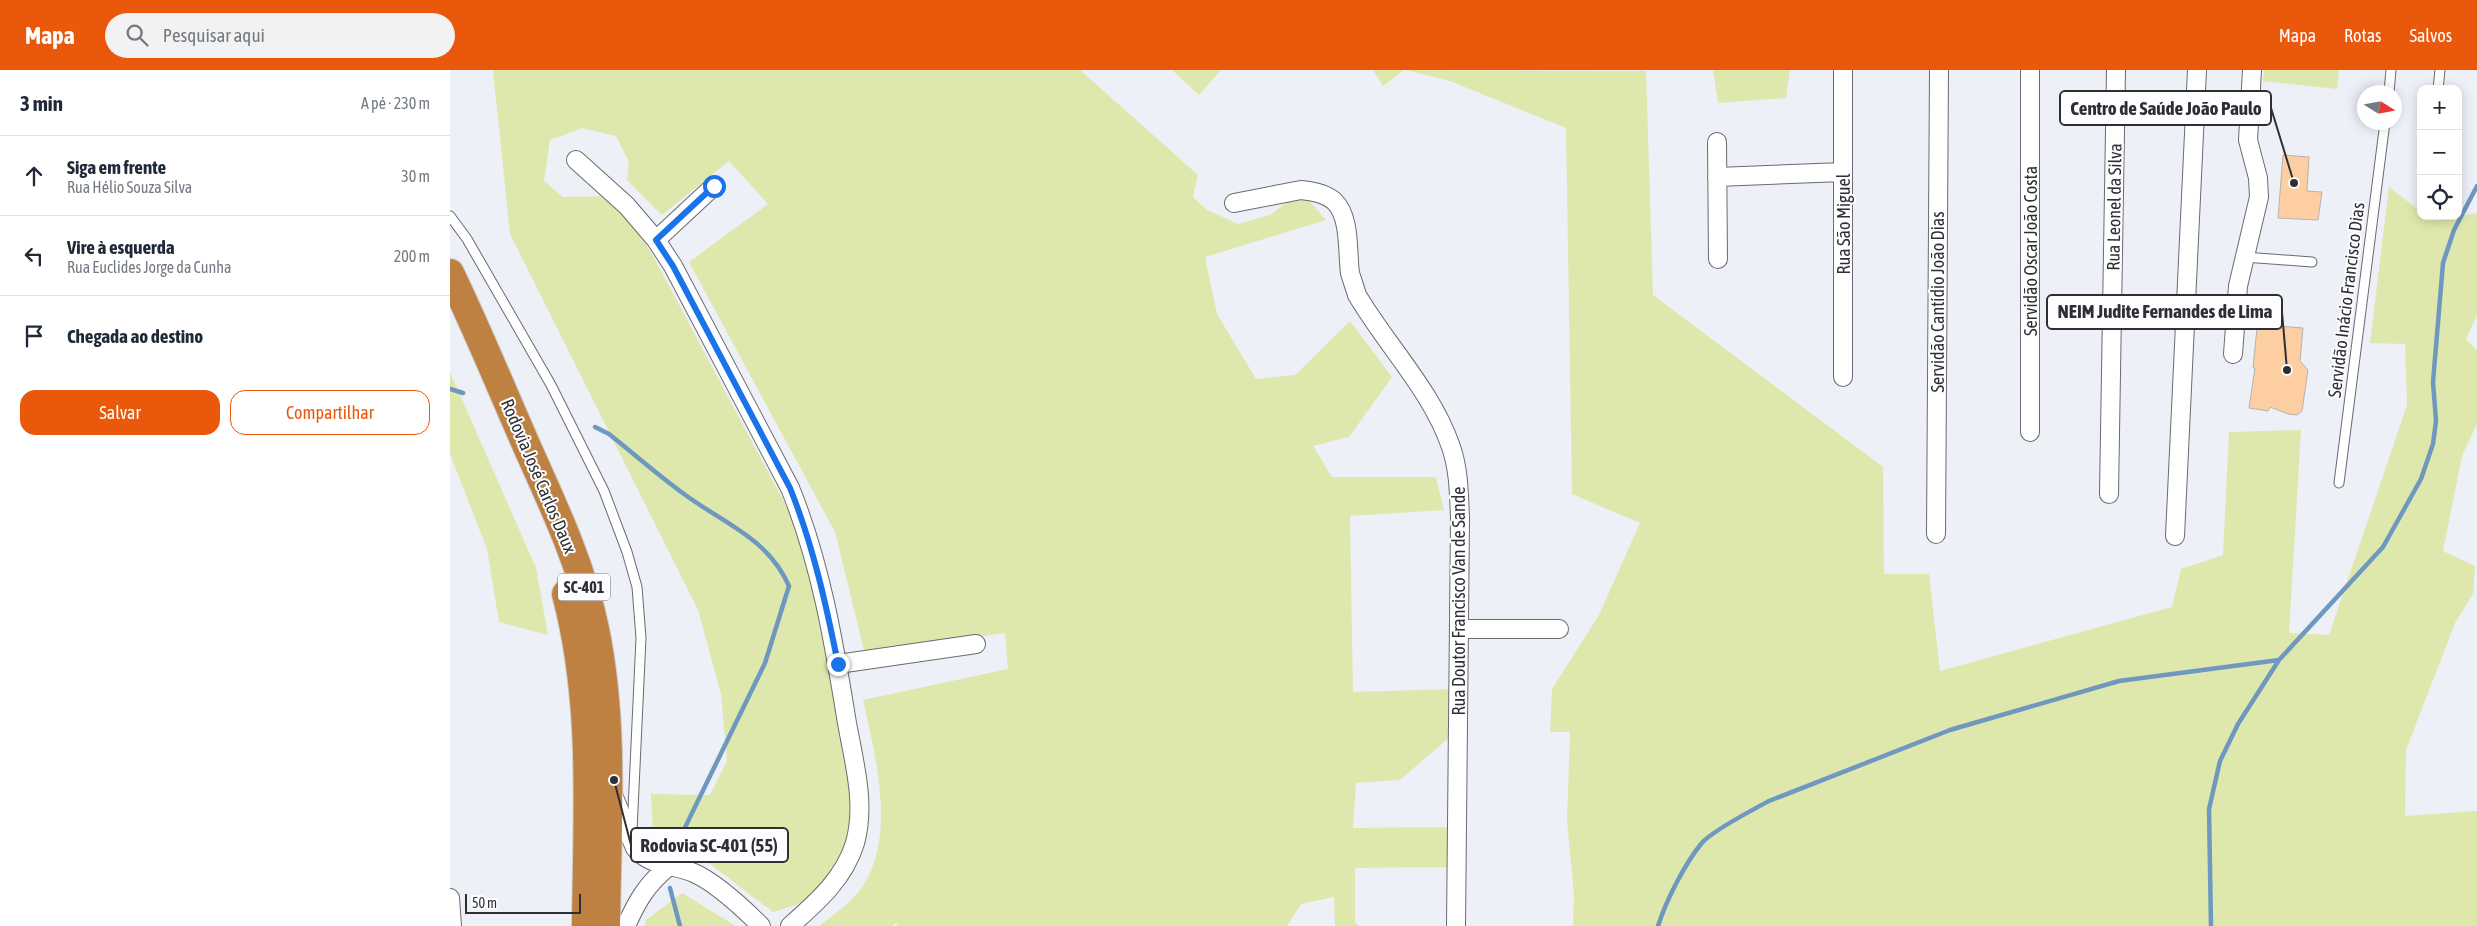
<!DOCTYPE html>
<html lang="pt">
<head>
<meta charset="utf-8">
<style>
	:root { --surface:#fff; --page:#f2f2f3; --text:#1f2937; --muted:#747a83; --line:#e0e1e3; --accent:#ea580c }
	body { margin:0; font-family:"Asap Condensed",sans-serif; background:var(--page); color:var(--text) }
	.controls { position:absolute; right:15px; top:15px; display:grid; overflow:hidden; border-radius:10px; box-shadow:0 2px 12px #0003 }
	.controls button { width:45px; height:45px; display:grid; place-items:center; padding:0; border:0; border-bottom:1px solid var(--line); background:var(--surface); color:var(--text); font:25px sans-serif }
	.compass { position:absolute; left:1907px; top:15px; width:45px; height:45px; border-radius:50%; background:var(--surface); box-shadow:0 2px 12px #0003; rotate:101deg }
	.scale { position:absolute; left:15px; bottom:12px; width:116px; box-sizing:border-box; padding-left:5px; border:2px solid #2e2f32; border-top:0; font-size:14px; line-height:18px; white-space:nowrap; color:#2e2f32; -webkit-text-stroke:4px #fdfdff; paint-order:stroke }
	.stop { position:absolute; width:15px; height:15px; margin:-11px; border:4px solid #1a73e8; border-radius:50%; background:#fff }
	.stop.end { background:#1a73e8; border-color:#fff; box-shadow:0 1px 5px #0008 }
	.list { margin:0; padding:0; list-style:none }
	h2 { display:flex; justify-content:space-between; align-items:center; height:65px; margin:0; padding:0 20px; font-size:21px }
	h2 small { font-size:16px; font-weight:400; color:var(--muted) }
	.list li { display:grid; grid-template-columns:32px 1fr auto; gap:15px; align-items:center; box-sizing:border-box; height:80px; padding:0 20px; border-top:1px solid var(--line) }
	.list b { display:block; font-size:19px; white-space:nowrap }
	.list p { margin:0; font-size:16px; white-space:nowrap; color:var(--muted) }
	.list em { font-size:16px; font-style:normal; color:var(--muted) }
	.actions { display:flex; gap:10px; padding:15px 20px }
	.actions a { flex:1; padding:11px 0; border:1px solid var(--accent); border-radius:15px; text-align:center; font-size:18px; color:var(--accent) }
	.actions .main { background:var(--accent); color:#fff }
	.icon { flex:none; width:28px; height:28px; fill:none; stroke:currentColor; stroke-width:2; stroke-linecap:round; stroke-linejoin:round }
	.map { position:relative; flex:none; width:2027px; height:856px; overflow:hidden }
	header { display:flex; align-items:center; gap:30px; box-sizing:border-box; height:70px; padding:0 25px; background:var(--accent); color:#fff }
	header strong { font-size:24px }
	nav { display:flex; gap:28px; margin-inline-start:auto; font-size:18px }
	.search { width:350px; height:45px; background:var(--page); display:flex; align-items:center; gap:12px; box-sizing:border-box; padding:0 18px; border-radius:28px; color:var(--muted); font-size:19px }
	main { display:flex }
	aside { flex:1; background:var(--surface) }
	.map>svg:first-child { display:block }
</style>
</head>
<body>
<header>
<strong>Mapa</strong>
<div class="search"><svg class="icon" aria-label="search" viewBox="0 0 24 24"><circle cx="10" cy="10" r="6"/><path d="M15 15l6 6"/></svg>Pesquisar aqui</div>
<nav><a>Mapa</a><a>Rotas</a><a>Salvos</a></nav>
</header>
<main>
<aside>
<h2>3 min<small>A pé · 230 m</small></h2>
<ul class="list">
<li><svg class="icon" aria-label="ahead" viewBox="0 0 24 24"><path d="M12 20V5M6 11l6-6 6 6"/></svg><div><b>Siga em frente</b><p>Rua Hélio Souza Silva</p></div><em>30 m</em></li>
<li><svg class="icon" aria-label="left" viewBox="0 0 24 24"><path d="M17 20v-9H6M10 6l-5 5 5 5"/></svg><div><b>Vire à esquerda</b><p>Rua Euclides Jorge da Cunha</p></div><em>200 m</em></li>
<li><svg class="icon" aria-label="arrive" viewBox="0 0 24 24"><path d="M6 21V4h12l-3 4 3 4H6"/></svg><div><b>Chegada ao destino</b></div></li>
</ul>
<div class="actions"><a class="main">Salvar</a><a>Compartilhar</a></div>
</aside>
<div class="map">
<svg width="2027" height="856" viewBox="0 0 2027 856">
	<rect width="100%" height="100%" fill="#edf0f7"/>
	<path fill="#dfe8ac" d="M43,0H630L748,105L743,127L757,140L788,154L820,145L851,121L876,150L755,187L767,244L806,309L845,305L900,251L942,307L899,367L863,376L882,407H986L994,440L900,446L903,622L1003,619L1001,666L950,710L906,713L903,758L1002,757V797L905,798V853L909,856H885L884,827L851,834L837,856H448L446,853L442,856H369C386,843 405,830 416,811C445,759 425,684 413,630L558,599L555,563L415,584L385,462L239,192L318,134L279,91L212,145L177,110L179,92L166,66L132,58L100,70L94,111L113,127L163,126L202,184L356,473L402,720L403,756L392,796L365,829L323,842L251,787L203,767L201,724L260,725L277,691L271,624L248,540L60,164Z
		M722,0H771L749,25Z
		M923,0H954L933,16Z
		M956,0L1196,1L1203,225L1433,397L1434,504H1479L1490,601L1722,537L1731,499L1773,485L1779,362L1851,360L1839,563L1879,565L1957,335L1955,274L1920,273L1939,117L1971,142V146H1976L1981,151L2027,143V245L2016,269L2027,281V354L2012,386L1993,481L2025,496L2023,524L2005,553L1956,680L1955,746L2027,741V856H1123L1124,825L1117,751L1120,662H1100L1102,619L1149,545L1190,453L1122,424L1116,58L1000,11Z
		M1263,0H1340L1336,28L1268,33Z
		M1814,0H1889L1887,19L1813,11Z
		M0,302L86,498L98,565L49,552L37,479L0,384Z
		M232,823L286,856H195L196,850Z"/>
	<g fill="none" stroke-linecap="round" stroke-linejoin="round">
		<path stroke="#6e98bf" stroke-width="4.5" d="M0,319L13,323
			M145,357L159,364C184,384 208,405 234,424C273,453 318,468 339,516L315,593L225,778
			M220,818L230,856
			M1208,856C1216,831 1234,795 1251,774C1260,762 1304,739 1319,731L1500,660L1669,611L1829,590
			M1761,856L1759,739L1770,691L1788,654L1829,590L1933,477L1971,409L1983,374L1986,351L1983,312L1993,193L2004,160L2027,116"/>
	</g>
	<path fill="#fdcea2" stroke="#b8b2ad" d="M1833,85L1859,87L1857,121L1872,122L1868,150L1828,148Z
		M1814,255L1853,258L1850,291L1858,300L1852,341L1847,345L1838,344L1820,337L1818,341L1799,338L1805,298H1803L1807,258Z"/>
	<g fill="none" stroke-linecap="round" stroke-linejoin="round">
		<defs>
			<path id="lane" d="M1988,19L1990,0
				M1939,22L1941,0
				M0,146L17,169L101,315L154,421L177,482L187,517L191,568L182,761
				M1794,187L1862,192
				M1889,413L1935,52"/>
			<path id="street" d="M1267,72L1268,189
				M126,90L177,136L206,170L223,196L340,418C371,494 384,573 397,653C404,692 416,734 405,773C394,809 367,832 340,856
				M1267,107L1393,102
				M784,133L851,120C862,121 875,123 884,131C901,147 897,182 900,203C902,210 905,218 907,225C937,276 982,321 1001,377C1009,400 1009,425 1010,449L1006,856
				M206,170L264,116
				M1783,284L1788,216L1809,127L1808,108L1798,70L1802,0
				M1393,307V0
				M1580,362V0
				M1659,424L1666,0
				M1486,464L1489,0
				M1725,466L1747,0
				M1009,559H1109
				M388,594L526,574
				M163,725L185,778C200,797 223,794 244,803C266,813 294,839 311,856
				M0,828L2,856
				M176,856C187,831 197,814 218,797"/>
			<path id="highway" d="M0,203C28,261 52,320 78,379C104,437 132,496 145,559C165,656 157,757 156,856
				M116,524C145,633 137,745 136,856"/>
		</defs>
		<use href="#lane" stroke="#686b71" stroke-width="11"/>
		<use href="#street" stroke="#686b71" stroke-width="20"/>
		<use href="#highway" stroke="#cdcdce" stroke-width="30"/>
		<use href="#lane" stroke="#fff" stroke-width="9"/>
		<use href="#street" stroke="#fff" stroke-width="18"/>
		<use href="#highway" stroke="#bf8141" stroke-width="28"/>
	</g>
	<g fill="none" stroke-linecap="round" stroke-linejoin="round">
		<path stroke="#1a73e8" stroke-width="6" d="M264,116L206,170L223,196L340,418C363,475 376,534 388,594"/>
	</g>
	<g text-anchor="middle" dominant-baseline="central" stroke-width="4" stroke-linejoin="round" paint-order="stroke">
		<rect fill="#fdfdff" stroke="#6c6d70" stroke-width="1" x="108" y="503.5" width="52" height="27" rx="4"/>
		<g font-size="16" font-weight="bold" fill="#2e2f32">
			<text x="134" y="517">SC-401</text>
		</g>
		<g font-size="18" fill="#2e2f32" stroke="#fdfdff">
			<text transform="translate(1664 137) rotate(-89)">Rua Leonel da Silva</text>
			<text transform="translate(1393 154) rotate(-90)">Rua São Miguel</text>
			<text transform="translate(1580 181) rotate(-90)">Servidão Oscar João Costa</text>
			<text transform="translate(1896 230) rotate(-83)">Servidão Inácio Francisco Dias</text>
			<text transform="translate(1487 232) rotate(-90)">Servidão Cantídio João Dias</text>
			<text transform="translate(89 406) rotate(67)">Rodovia José Carlos Daux</text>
			<text transform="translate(1008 531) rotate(-90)">Rua Doutor Francisco Van de Sande</text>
		</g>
	</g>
	<path fill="none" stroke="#2e2f32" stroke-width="2" d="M1844 113L1821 38M1837 300L1832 242M164 710L181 775"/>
	<g fill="#2e2f32" stroke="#fdfdff" stroke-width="2">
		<circle cx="1844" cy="113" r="5"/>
		<circle cx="1837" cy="300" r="5"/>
		<circle cx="164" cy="710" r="5"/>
	</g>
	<g fill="#fdfdff" stroke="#2e2f32" stroke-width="2">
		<rect x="1610" y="21" width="211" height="34" rx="5"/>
		<rect x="1597" y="225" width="235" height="34" rx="5"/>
		<rect x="181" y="758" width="157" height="34" rx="5"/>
	</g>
	<g font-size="19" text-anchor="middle" font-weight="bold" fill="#2e2f32">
		<text x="1716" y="45">Centro de Saúde João Paulo</text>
		<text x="1715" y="248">NEIM Judite Fernandes de Lima</text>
		<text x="259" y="782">Rodovia SC-401 (55)</text>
	</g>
</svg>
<div class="controls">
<button>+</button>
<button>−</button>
<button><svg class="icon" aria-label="locate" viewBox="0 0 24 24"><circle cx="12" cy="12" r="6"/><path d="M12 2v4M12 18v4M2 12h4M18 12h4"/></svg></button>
</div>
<svg class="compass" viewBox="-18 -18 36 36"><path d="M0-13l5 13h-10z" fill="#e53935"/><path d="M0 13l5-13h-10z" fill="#747a83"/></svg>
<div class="scale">50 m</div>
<div class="stop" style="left:264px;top:116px"></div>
<div class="stop end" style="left:388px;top:594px"></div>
</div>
</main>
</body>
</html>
